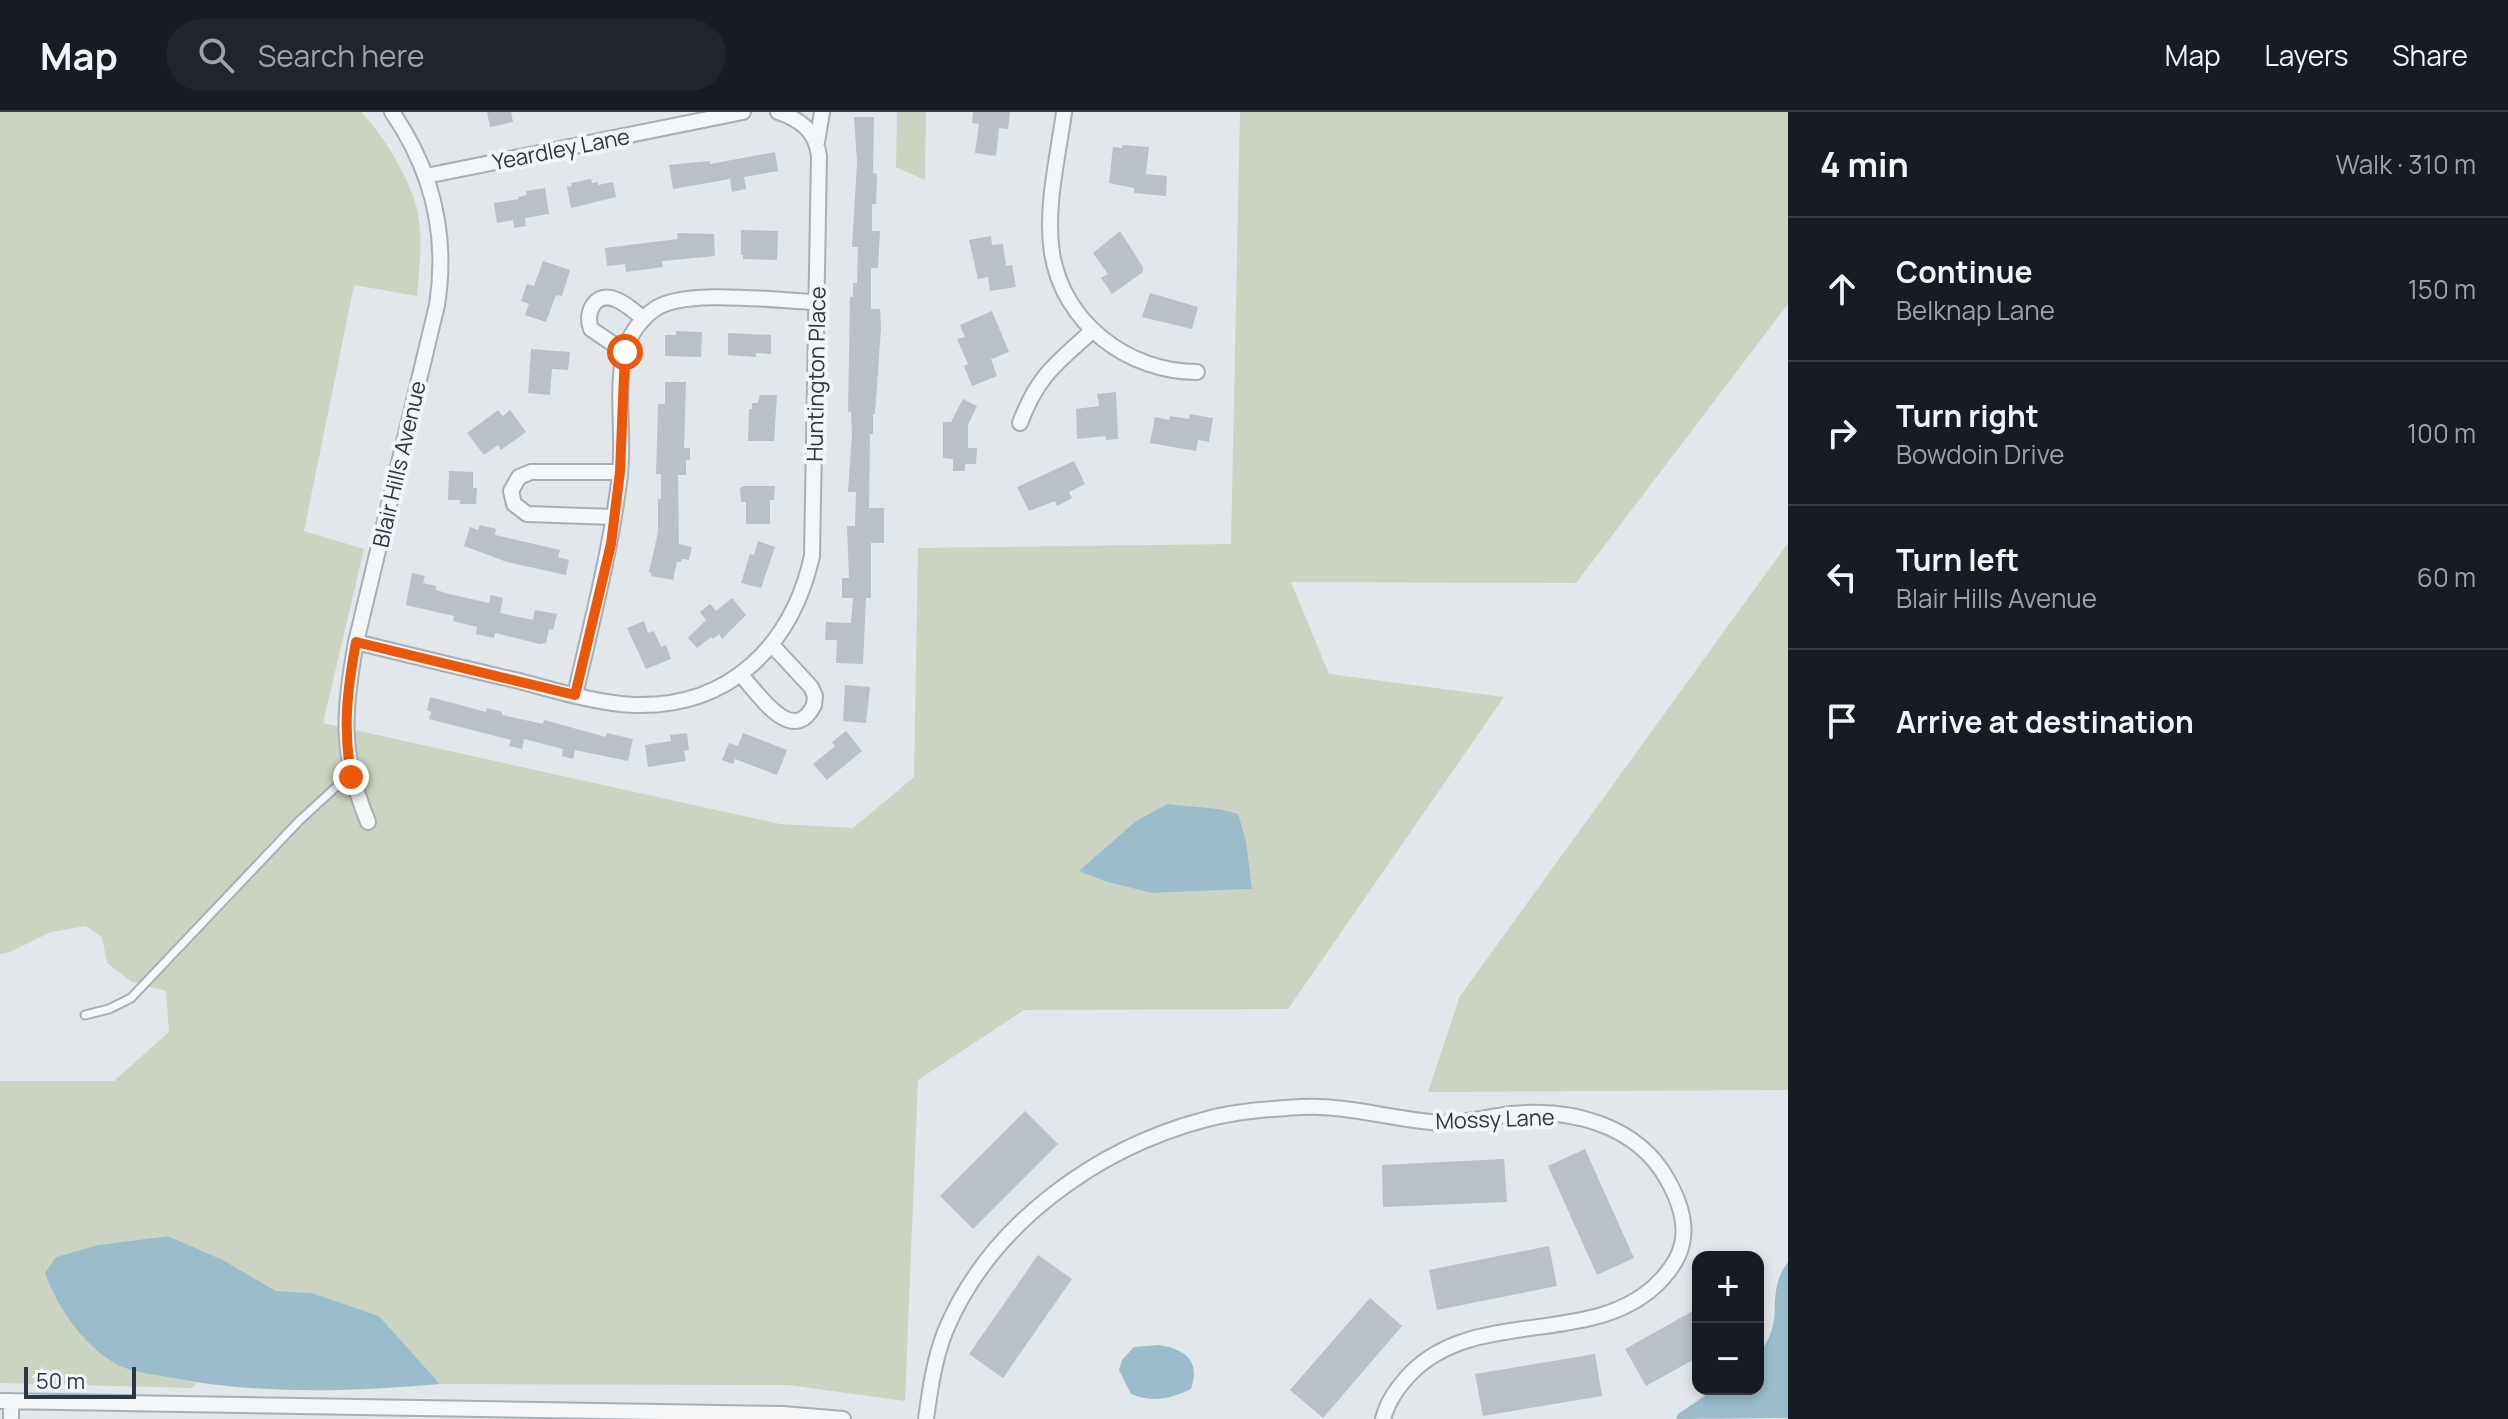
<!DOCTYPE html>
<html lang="en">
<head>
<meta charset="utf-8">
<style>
	:root { --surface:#171b24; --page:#20242c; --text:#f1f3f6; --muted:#9ea1a6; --line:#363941 }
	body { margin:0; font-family:Manrope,sans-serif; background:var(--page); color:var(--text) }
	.controls { position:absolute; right:24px; bottom:24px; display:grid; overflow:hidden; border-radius:16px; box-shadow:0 4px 12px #0003 }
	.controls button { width:72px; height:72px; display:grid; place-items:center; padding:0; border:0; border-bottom:2px solid var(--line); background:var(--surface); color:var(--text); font:40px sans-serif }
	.scale { position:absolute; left:24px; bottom:20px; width:112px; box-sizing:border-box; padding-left:8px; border:4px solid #293843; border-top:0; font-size:22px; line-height:28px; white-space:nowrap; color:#293843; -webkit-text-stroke:6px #f1f5f7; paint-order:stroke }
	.stop { position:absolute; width:24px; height:24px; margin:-18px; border:6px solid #ea580c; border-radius:50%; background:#fff }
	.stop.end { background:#ea580c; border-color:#fff; box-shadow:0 2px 8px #0008 }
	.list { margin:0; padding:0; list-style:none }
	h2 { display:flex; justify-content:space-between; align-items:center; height:104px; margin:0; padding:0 32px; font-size:34px }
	h2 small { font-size:26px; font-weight:400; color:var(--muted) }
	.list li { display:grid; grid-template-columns:52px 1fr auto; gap:24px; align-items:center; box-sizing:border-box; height:144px; padding:0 32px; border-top:2px solid var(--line) }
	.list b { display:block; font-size:30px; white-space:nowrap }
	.list p { margin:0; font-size:26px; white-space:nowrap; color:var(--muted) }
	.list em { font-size:26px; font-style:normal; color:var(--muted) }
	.icon { flex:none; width:44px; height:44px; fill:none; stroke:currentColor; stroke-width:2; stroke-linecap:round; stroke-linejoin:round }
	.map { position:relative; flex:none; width:1788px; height:1307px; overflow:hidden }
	header { display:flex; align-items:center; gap:48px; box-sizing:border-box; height:112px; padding:0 40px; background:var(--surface); border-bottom:2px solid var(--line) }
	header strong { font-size:38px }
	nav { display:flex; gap:44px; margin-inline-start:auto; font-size:28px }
	.search { width:560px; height:72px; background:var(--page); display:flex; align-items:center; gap:20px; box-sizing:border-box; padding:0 28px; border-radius:44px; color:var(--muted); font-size:30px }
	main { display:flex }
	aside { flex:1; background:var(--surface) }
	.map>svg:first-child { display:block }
</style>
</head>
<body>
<header>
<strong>Map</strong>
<div class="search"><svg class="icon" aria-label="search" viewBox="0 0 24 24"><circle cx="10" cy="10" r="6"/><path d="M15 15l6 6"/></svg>Search here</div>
<nav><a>Map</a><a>Layers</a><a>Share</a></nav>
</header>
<main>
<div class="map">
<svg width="1788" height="1307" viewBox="0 0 1788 1307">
	<rect width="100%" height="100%" fill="#e1e7ea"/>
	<path fill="#cbd4c2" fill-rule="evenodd" d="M0,0H361C383,22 413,71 418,103C423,129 419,157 417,184L354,173L304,419L364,437L323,611L780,712L853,716L914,665L918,436L1231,432L1240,0H1788V192L1576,471L1291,470L1329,562L1504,585L1288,897L1024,898L918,968L905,1289L788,1273L440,1272L379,1204L312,1181L276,1179L223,1148L168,1124L98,1133L57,1145L45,1161L124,1256L196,1271L192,1276L0,1271V969H114L169,920L166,879L132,870L107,851L102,825L86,814L51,820L10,840L0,842ZM1167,692L1251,776V777L1152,781L1107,770L1080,759L1136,709Z
		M897,0H926L925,68L896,55Z
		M1788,431V978L1428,980L1460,884Z"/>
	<path fill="#9bbdcb" d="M1167,692L1218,697L1238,702L1246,729L1252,777L1152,781L1107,770L1079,759L1136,709Z
		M168,1124L223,1148L276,1179L312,1181L379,1204L440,1272C350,1280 256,1283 167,1265C154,1262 137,1261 125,1256C89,1242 57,1196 45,1161L56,1145L98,1133Z
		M1788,1150V1306L1676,1307L1678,1302L1715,1277H1758V1243C1788,1207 1763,1183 1788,1150Z
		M1159,1233C1185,1237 1201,1249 1191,1277C1170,1287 1153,1291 1131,1282L1119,1258L1122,1248L1134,1235Z"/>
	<path fill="#b8c1c8" d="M487,0H511L513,10L490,15Z
		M973,0H1010L1008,17L999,16L996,44L975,41L979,12L972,11Z
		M854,5H874L873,61L877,62L876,92H872V119H880L878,156H871V197H880L881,216L875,302H873V322H870L869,396H884V431H871V486H866L863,552L836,551L837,528H825L826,510L851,511L853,486H842V466H849L847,414H855L856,380H848L852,322L851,300H848L850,185H853V171H857L858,135H852L857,50Z
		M1122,33L1149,35L1146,62L1167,64L1166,84L1134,81V76L1109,71L1113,35L1122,36Z
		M775,40L778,59L744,65L746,77L732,80L730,67L673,77L669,53L710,49V52Z
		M591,67L592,71L598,70V73L613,70L616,85L571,96L567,75L572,74L571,71Z
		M545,76L549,102L525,106L526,114L514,116L513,108L497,111L494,91L519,87L518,85L527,83L526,79Z
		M741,118L778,119L777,148L743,147V143H741Z
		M1120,119L1143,155V160L1112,182L1101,166L1108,162L1093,141Z
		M677,121L714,122L715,144L662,149L663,155L626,160L625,152L607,154L605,136L678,127Z
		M991,124L992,133L1003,132L1006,154L1012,153L1016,175L990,179L988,165L978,167L969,128Z
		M543,149L570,158L562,184L556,183L546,210L525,203L529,192L521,189L527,172L534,174Z
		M1150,181L1198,195L1192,217L1142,205Z
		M992,199L1009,240L991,247L997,264L972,274L964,254L968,252L957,227L965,225L960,213Z
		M676,219L702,220L701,245L665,244V223H676Z
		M728,221L771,223V242L756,241V245L728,243Z
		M531,237L570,240L568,258L552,257L550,283L528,281Z
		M665,270H686L684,336H690V348H686V363H678L679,432L692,435L689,448L682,447L681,450H677L673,468L651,464L652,461L649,460L658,420V387H661V362H656L658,292H665Z
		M1116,280L1118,327L1106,328L1105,324L1077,327L1076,297L1099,294L1097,282Z
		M760,283H777L774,329H748L749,297H752V291H758Z
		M963,287L977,294L968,313V336H977L976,352H965V359H953V347L943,346V310H951Z
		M498,298L503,304L510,298L526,320L501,338L498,333L484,343L467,321Z
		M1190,302L1213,306L1209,330L1198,328L1196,339L1150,331L1155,305L1169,308L1170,304L1189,307Z
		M1074,349L1085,372L1069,380L1072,386L1057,394L1055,389L1029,399L1017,375Z
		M449,359L473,360V376H477L476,392H460V388H448Z
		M744,374H775L774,388H770V412H746V390H741L740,376Z
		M480,413L496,417L495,423L560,438L558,445L569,448L566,463L507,450L464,434L470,415L478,418Z
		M758,429L775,435L761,476L741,471L750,442L754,443Z
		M412,461L425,464L423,471L436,474V478L449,482L489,491L491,483L503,486L500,501L533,508L535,498L557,502L553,518L549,517L546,531L540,532L495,521L494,526L476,522L477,515L453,509L454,504L406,493Z
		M732,486L746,503L722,527L719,522L713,527L711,525L697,536L688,526L706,508L700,500L710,492L716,499Z
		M644,509L648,521L654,519L661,535L666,533L671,547L646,557L627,516Z
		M845,573L870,575L866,611L843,609Z
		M430,585L486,600L487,596L502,600V603L543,612L544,608L606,625L607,621L633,627L628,649L575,638L573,647L562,644L563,637L524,627L522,637L509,634L511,628L429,607L431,600L427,598Z
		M846,619L862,639L827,668L813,652L835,634L832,630Z
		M687,621L689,638L684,639L686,649L648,655L645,633L671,629L670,623Z
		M743,621L787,638L777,663L735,647L733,652L722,648L729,631L738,634Z
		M1025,999L1058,1032L973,1117L940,1084Z
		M1585,1037L1634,1146L1597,1163L1548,1054Z
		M1504,1047L1507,1090L1383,1095L1382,1053Z
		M1549,1134L1557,1174L1437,1198L1429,1158Z
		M1038,1143L1072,1167L1003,1266L969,1242Z
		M1370,1186L1402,1214L1323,1306L1290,1278Z
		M1698,1196V1245L1646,1274L1625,1237Z
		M1595,1242L1602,1284L1483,1304L1475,1262Z"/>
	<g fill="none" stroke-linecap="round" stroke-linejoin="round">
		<defs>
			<path id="lane" d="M85,903L109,897L131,886L299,709L335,676L351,665"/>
			<path id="street" d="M1064,0C1058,45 1045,96 1052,141C1063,211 1128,260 1197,260
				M817,30L822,0
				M426,64L743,0
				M625,240L591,217C584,199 597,178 617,188C627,192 636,201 644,207
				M1020,311C1038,263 1056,252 1092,219
				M614,405L527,402L514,392L511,379L519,365L531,360H620
				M356,530C409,543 462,556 515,568C554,578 595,591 634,593C730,596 792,533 812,444L819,44C816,19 801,8 778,0
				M741,563C758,581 793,636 814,593L815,584L811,575L773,534
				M575,583C592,509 611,437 620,363C624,323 616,280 624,241C628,225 641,206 655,197C684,176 779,189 817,190
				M368,710C340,642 343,601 356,530L437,193C448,123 432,58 392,0
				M0,1289L783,1302L843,1307
				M11,1307V1289
				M926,1307C930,1278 934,1248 945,1220C989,1113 1096,1036 1207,1007C1237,999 1270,997 1302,995C1346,993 1387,1006 1431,1010C1459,1013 1485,1005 1512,1002C1571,996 1637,1013 1667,1067C1678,1086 1687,1110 1682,1132C1679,1146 1671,1157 1662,1167C1597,1238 1478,1193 1411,1261C1398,1275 1388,1288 1383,1307"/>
		</defs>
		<use href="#lane" stroke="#a6afb5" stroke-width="11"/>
		<use href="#street" stroke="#a6afb5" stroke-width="18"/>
		<use href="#lane" stroke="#f4f6f8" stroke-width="7"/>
		<use href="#street" stroke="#f4f6f8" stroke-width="14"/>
	</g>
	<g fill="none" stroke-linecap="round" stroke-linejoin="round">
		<path stroke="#ea580c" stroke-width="10" d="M351,665C343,615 347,579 356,530L575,583L611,432L620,360L625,240"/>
	</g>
	<g text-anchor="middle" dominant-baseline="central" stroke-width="8" stroke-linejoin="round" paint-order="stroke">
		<g font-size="22" fill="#293843" stroke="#f1f5f7">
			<text transform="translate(561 37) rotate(-11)">Yeardley Lane</text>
			<text transform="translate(816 262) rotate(-89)">Huntington Place</text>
			<text transform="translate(399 352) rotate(-77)">Blair Hills Avenue</text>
			<text transform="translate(1495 1007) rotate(-2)">Mossy Lane</text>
		</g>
	</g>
</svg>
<div class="controls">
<button>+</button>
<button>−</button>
</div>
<div class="scale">50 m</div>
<div class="stop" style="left:625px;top:240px"></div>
<div class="stop end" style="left:351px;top:665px"></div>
</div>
<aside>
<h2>4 min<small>Walk · 310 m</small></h2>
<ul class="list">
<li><svg class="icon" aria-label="ahead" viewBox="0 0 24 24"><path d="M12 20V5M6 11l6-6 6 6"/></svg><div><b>Continue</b><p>Belknap Lane</p></div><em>150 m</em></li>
<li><svg class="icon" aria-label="right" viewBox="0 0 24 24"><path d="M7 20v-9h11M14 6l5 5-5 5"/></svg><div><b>Turn right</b><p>Bowdoin Drive</p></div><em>100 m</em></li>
<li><svg class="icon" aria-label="left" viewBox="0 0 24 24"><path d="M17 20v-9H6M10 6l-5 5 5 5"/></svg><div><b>Turn left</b><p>Blair Hills Avenue</p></div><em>60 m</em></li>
<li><svg class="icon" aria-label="arrive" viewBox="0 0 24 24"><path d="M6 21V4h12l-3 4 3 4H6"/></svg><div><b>Arrive at destination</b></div></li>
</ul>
</aside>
</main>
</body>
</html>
